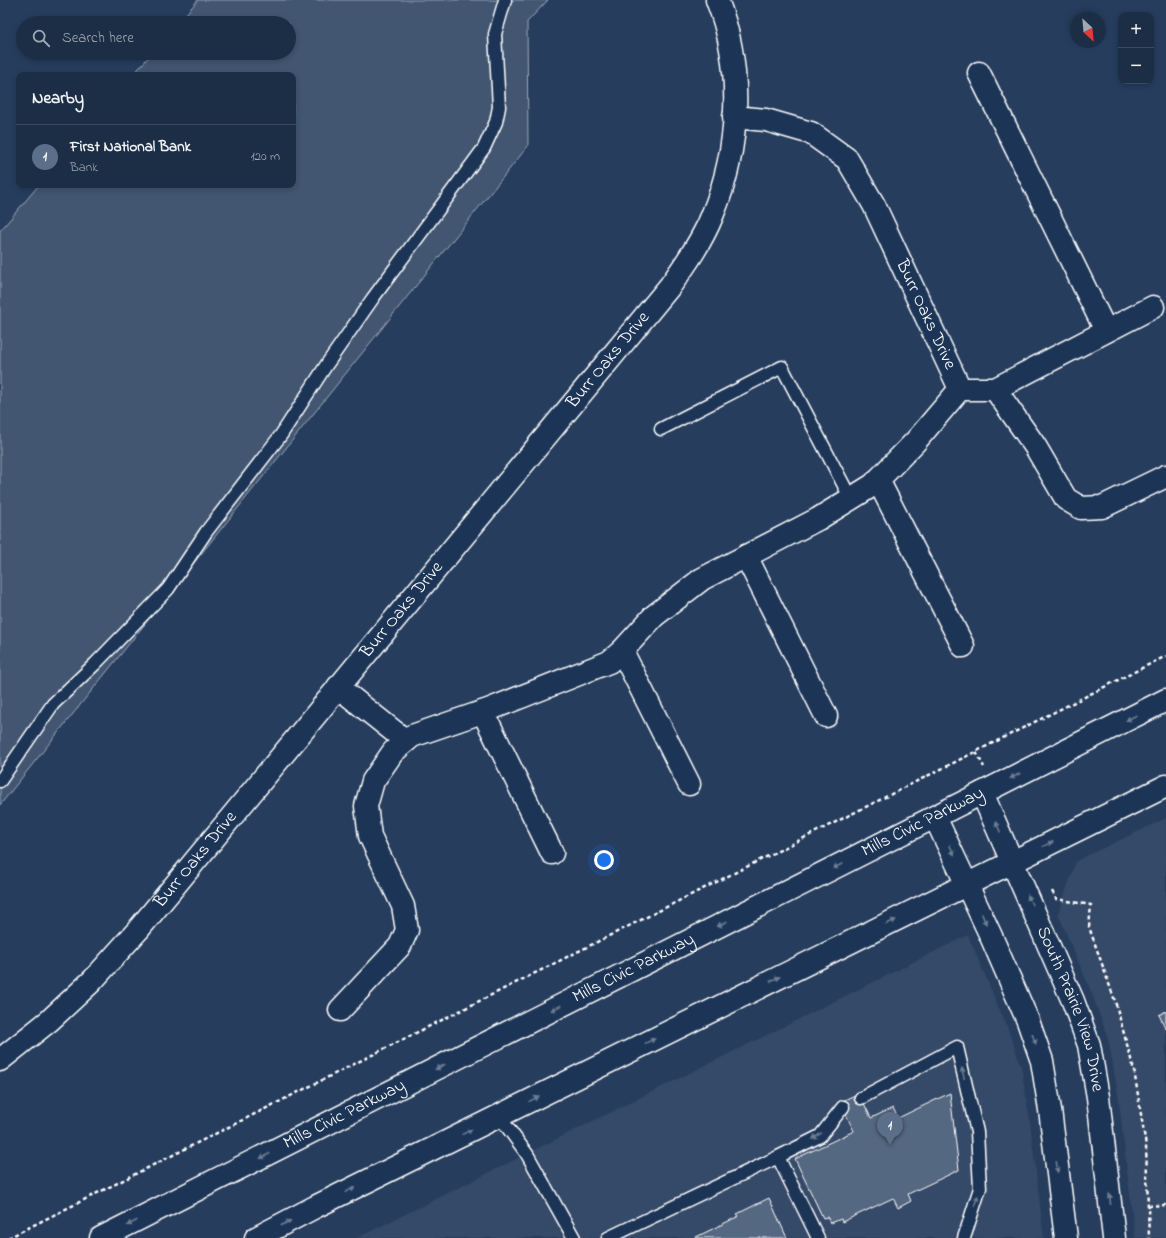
<!DOCTYPE html>
<html lang="en">
<head>
<meta charset="utf-8">
<style>
	:root { --surface:#1c2e46; --page:#293a51; --text:#f1f3f6; --muted:#a0a8b3; --line:#3a4a5f; --accent:#e797bd }
	body { margin:0; font-family:"Indie Flower",sans-serif; background:var(--page); color:var(--text) }
	.controls { position:absolute; right:12px; top:12px; display:grid; overflow:hidden; border-radius:8px; box-shadow:0 2px 6px #0003 }
	.controls button { width:36px; height:36px; display:grid; place-items:center; padding:0; border:0; border-bottom:1px solid var(--line); background:var(--surface); color:var(--text); font:20px sans-serif }
	.compass { position:absolute; left:1070px; top:12px; width:36px; height:36px; border-radius:50%; background:var(--surface); box-shadow:0 2px 6px #0003; rotate:154deg }
	.you { position:absolute; left:604px; top:860px; width:14px; height:14px; margin:-10px; border:3px solid #fff; border-radius:50%; background:#1a73e8; box-shadow:0 0 0 6px #1a73e833 }
	.badge { display:grid; place-items:center; width:26px; height:26px; border-radius:50%; background:var(--accent); color:#fff; font-size:13px; font-weight:700 }
	.pin { position:absolute; translate:-50% -33px; filter:drop-shadow(0 1px 2px #0008) }
	.pin::after { content:''; position:absolute; top:21px; width:14px; height:12px; background:inherit; clip-path:polygon(0 0,100% 0,50% 100%) }
	.list { margin:0; padding:0; list-style:none }
	h2 { display:flex; justify-content:space-between; align-items:center; height:52px; margin:0; padding:0 16px; font-size:17px }
	h2 small { font-size:13px; font-weight:400; color:var(--muted) }
	.list li { display:grid; grid-template-columns:26px 1fr auto; gap:12px; align-items:center; box-sizing:border-box; height:64px; padding:0 16px; border-top:1px solid var(--line) }
	.list b { display:block; font-size:15px; white-space:nowrap }
	.list p { margin:0; font-size:13px; white-space:nowrap; color:var(--muted) }
	.list em { font-size:13px; font-style:normal; color:var(--muted) }
	.icon { flex:none; width:22px; height:22px; fill:none; stroke:currentColor; stroke-width:2; stroke-linecap:round; stroke-linejoin:round }
	.map { position:relative; flex:none; width:1166px; height:1238px; overflow:hidden }
	.search { position:absolute; background:var(--surface); box-shadow:0 2px 6px #0003; left:16px; top:16px; width:280px; height:44px; display:flex; align-items:center; gap:10px; box-sizing:border-box; padding:0 14px; border-radius:22px; color:var(--muted); font-size:15px }
	.panel { position:absolute; background:var(--surface); box-shadow:0 2px 6px #0003; left:16px; top:72px; width:280px; height:116px; border-radius:8px }
	.map>svg:first-child { display:block }
</style>
</head>
<body>
<div class="map">
<svg width="1166" height="1238" viewBox="0 0 1166 1238">
	<rect width="100%" height="100%" fill="#263d5e"/>
	<filter id="ink" filterUnits="userSpaceOnUse"><feTurbulence type="fractalNoise" baseFrequency=".025" numOctaves="2"/><feDisplacementMap in="SourceGraphic" scale="8" xChannelSelector="R" yChannelSelector="G"/><feConvolveMatrix kernelMatrix="1 2 1 2 8 2 1 2 1" color-interpolation-filters="sRGB"/></filter>
	<g filter="url(#ink)">
		<path fill="#344a68" d="M1166,818V1238H1135L1118,1094L1108,1039L1092,994L1058,914L1076,861Z
			M968,935L1008,1029L1021,1066L1029,1114L1044,1238H357Z"/>
		<path fill="#425672" stroke="#a0aab8" d="M198,0H548L527,22L528,146L0,805V231L39,185H293V75H133L152,53H289V23H178Z"/>
		<path fill="#556781" stroke="#fff" d="M1166,1011V1029L1159,1015Z
			M859,1093L871,1118L893,1108L898,1118L950,1093L959,1170L908,1194L911,1201L898,1208L893,1198L842,1222L841,1219L831,1223L827,1217L823,1218L795,1159L854,1131L840,1102Z
			M769,1198L787,1238H694L739,1216L737,1214Z"/>
		<g fill="none" stroke-linecap="round" stroke-linejoin="round">
			<defs>
				<path id="service" d="M661,429L782,367L851,499
					M0,781L53,704L95,664L168,589L206,532L281,435L327,364L373,298L484,148L496,122L499,107L495,34L505,0
					M861,1098L957,1047L977,1132L980,1188L964,1238
					M499,1116L527,1154L574,1238
					M608,1238L778,1157
					M818,1238L778,1157L820,1136L843,1107"/>
				<g id="minor">
					<path d="M979,73L1106,331"/>
					<path id="s1" d="M734,117L766,120L811,133L847,159L874,205L960,389"/>
					<path d="M995,389L1035,446L1066,499L1081,508L1102,507L1166,476"/>
					<path d="M878,480L963,646"/>
					<path d="M746,556L826,716"/>
					<path d="M622,651L689,784"/>
					<path d="M338,687L406,741"/>
					<path d="M483,712L552,853"/>
					<path d="M340,1010L400,946L407,930L403,906L370,836L366,806L373,781L393,752L412,736L488,710L609,662L622,651L654,616L702,579L818,519L873,485L915,442L960,389H995L1153,307"/>
					<path id="s2" d="M0,1060L49,1021L92,981L138,930L670,286C686,264 702,241 712,216C740,149 744,68 717,0"/>
				</g>
				<g id="tertiary">
					<path id="s3" d="M982,793L1073,1001L1089,1045L1098,1097L1114,1238"/>
					<path d="M935,817L990,934L1028,1021L1042,1061L1050,1110L1066,1238"/>
				</g>
				<g id="primary">
					<path id="s4" d="M101,1238L1166,700"/>
					<path d="M256,1238L315,1207L1166,786"/>
				</g>
			</defs>
			<use href="#service" stroke="#fff" stroke-width="15"/>
			<use href="#minor" stroke="#fff" stroke-width="25"/>
			<use href="#tertiary" stroke="#fff" stroke-width="25"/>
			<use href="#primary" stroke="#fff" stroke-width="25"/>
			<path stroke="#fff" stroke-width="2.5" stroke-dasharray="4 3" stroke-linecap="butt" d="M976,752L984,767
				M1052,891L1056,899L1091,905L1089,927L1115,1001L1134,1070L1146,1146L1149,1238
				M1148,1206L1166,1205
				M8,1238L1166,656"/>
			<use href="#service" stroke="#1d3557" stroke-width="12"/>
			<use href="#minor" stroke="#1d3557" stroke-width="22"/>
			<use href="#tertiary" stroke="#1d3557" stroke-width="22"/>
			<use href="#primary" stroke="#1d3557" stroke-width="22"/>
		</g>
		<defs><path id="oneway-solid" d="M-6-.8H1V-3.2L6.5 0L1 3.2V.8H-6Z"/></defs>
		<g fill="#6c7c92">
			<use href="#oneway-solid" transform="translate(1131 718) rotate(153)"/>
			<use href="#oneway-solid" transform="translate(1015 776) rotate(153)"/>
			<use href="#oneway-solid" transform="translate(998 827) rotate(-114)"/>
			<use href="#oneway-solid" transform="translate(1048 844) rotate(-26)"/>
			<use href="#oneway-solid" transform="translate(952 850) rotate(64)"/>
			<use href="#oneway-solid" transform="translate(838 866) rotate(153)"/>
			<use href="#oneway-solid" transform="translate(1030 900) rotate(-114)"/>
			<use href="#oneway-solid" transform="translate(984 919) rotate(66)"/>
			<use href="#oneway-solid" transform="translate(891 922) rotate(-26)"/>
			<use href="#oneway-solid" transform="translate(722 924) rotate(153)"/>
			<use href="#oneway-solid" transform="translate(775 979) rotate(-26)"/>
			<use href="#oneway-solid" transform="translate(556 1008) rotate(153)"/>
			<use href="#oneway-solid" transform="translate(1034 1039) rotate(70)"/>
			<use href="#oneway-solid" transform="translate(650 1041) rotate(-26)"/>
			<use href="#oneway-solid" transform="translate(440 1067) rotate(153)"/>
			<use href="#oneway-solid" transform="translate(963 1073) rotate(-103)"/>
			<use href="#oneway-solid" transform="translate(534 1099) rotate(-26)"/>
			<use href="#oneway-solid" transform="translate(467 1132) rotate(-26)"/>
			<use href="#oneway-solid" transform="translate(817 1136) rotate(145)"/>
			<use href="#oneway-solid" transform="translate(265 1156) rotate(153)"/>
			<use href="#oneway-solid" transform="translate(1057 1167) rotate(83)"/>
			<use href="#oneway-solid" transform="translate(350 1190) rotate(-26)"/>
			<use href="#oneway-solid" transform="translate(1110 1199) rotate(-96)"/>
			<use href="#oneway-solid" transform="translate(976 1201) rotate(-71)"/>
			<use href="#oneway-solid" transform="translate(132 1223) rotate(153)"/>
			<use href="#oneway-solid" transform="translate(286 1223) rotate(-28)"/>
		</g>
	</g>
	<g text-anchor="middle" dominant-baseline="central" stroke-width="3" stroke-linejoin="round" paint-order="stroke">
		<g font-size="18" fill="#fff" stroke="#1d3557">
			<text stroke="none"><textPath href="#s1" startOffset="298">Burr Oaks Drive</textPath></text>
			<text stroke="none"><textPath href="#s2" startOffset="929">Burr Oaks Drive</textPath></text>
			<text stroke="none"><textPath href="#s2" startOffset="605">Burr Oaks Drive</textPath></text>
			<text stroke="none"><textPath href="#s4" startOffset="921">Mills Civic Parkway</textPath></text>
			<text stroke="none"><textPath href="#s2" startOffset="281">Burr Oaks Drive</textPath></text>
			<text stroke="none"><textPath href="#s4" startOffset="597">Mills Civic Parkway</textPath></text>
			<text stroke="none"><textPath href="#s3" startOffset="234">South Prairie View Drive</textPath></text>
			<text stroke="none"><textPath href="#s4" startOffset="273">Mills Civic Parkway</textPath></text>
		</g>
	</g>
</svg>
<div class="controls">
<button>+</button>
<button>−</button>
</div>
<svg class="compass" viewBox="-18 -18 36 36"><path d="M0-13l5 13h-10z" fill="#e53935"/><path d="M0 13l5-13h-10z" fill="#a0a8b3"/></svg>
<div class="you"></div>
<div class="pin badge" style="left:890px;top:1145px;background:#5c6f8a">1</div>
<div class="search"><svg class="icon" aria-label="search" viewBox="0 0 24 24"><circle cx="10" cy="10" r="6"/><path d="M15 15l6 6"/></svg>Search here</div>
<section class="panel">
<h2>Nearby<small></small></h2>
<ul class="list">
<li><span class="badge" style="background:#5c6f8a">1</span><div><b>First National Bank</b><p>Bank</p></div><em>120 m</em></li>
</ul>
</section>
</div>
</body>
</html>
